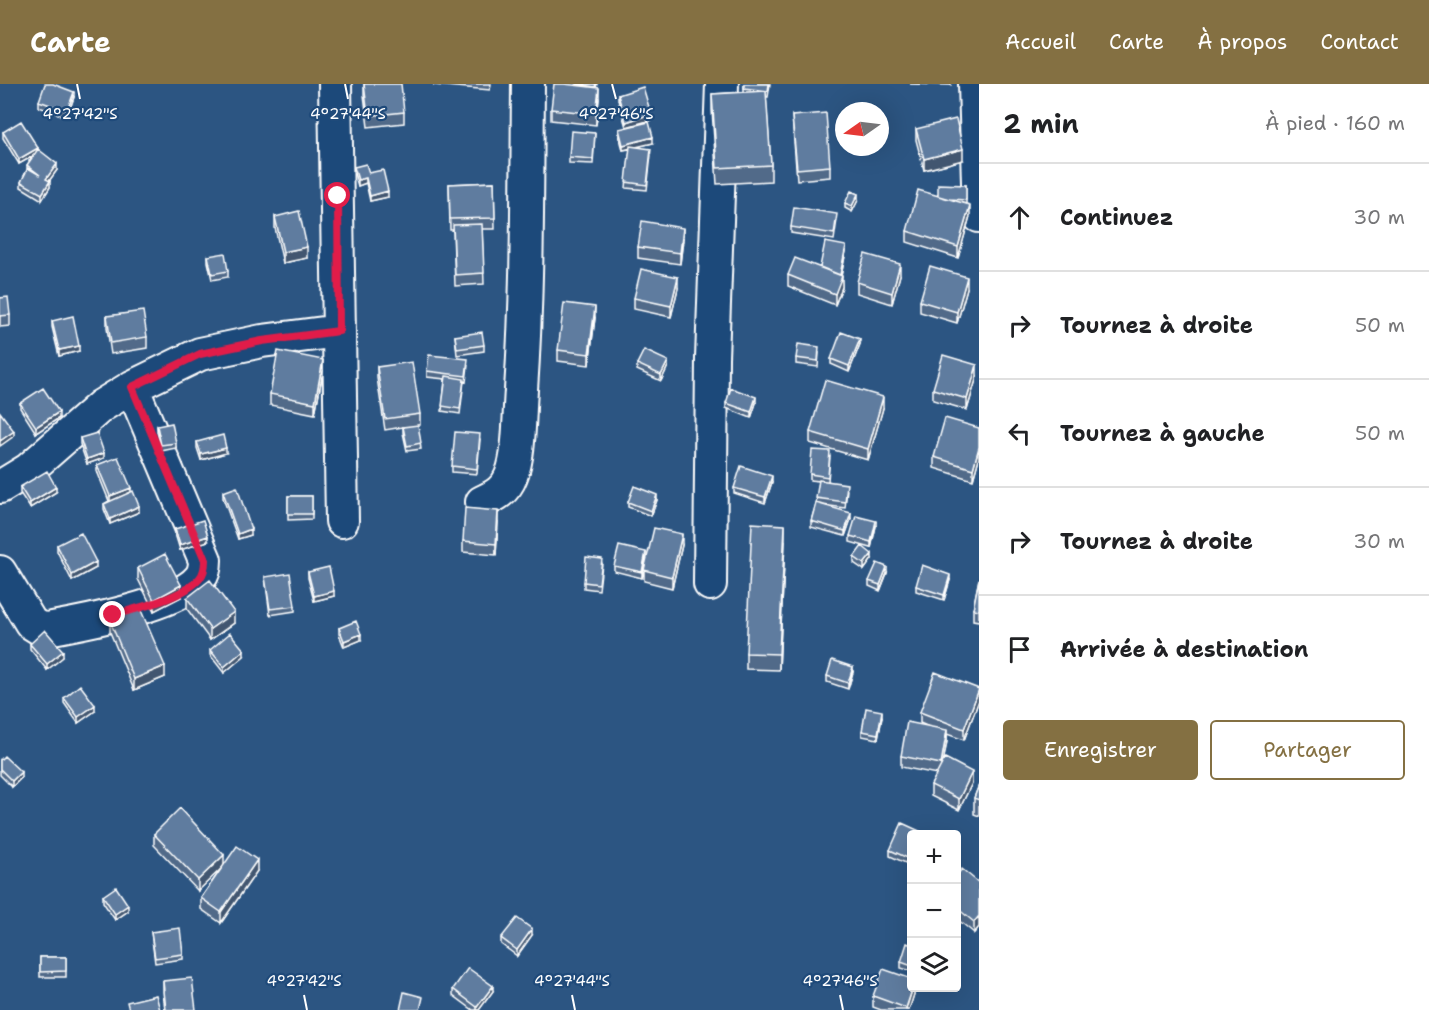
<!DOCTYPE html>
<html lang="fr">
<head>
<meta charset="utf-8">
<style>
	:root { --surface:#fff; --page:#f2f2f2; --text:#202124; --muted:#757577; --line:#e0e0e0; --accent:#847042 }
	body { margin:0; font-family:"Shantell Sans",sans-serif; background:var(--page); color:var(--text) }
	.controls { position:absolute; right:18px; bottom:18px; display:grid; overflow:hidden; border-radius:6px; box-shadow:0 6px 24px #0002 }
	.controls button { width:54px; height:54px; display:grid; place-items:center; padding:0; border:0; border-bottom:2px solid var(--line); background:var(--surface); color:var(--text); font:30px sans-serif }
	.compass { position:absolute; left:835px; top:18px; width:54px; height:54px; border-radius:50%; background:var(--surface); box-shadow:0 6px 24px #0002; rotate:256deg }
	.stop { position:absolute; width:18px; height:18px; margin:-14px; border:4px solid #e11d48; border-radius:50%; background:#fff }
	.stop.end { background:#e11d48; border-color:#fff; box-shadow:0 2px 6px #0008 }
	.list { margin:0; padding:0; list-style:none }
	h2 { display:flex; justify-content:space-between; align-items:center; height:78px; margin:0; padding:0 24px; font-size:26px }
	h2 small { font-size:20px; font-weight:400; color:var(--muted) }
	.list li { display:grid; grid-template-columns:39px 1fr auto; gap:18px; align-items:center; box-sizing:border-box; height:108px; padding:0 24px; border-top:2px solid var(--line) }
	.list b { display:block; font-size:22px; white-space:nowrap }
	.list em { font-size:20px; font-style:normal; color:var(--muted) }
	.actions { display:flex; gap:12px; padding:18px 24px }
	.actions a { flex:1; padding:14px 0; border:2px solid var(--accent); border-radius:6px; text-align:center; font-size:21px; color:var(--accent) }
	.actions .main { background:var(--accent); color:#fff }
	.icon { flex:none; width:33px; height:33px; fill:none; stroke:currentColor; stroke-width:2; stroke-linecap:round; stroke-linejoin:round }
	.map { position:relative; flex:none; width:979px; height:926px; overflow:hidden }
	header { display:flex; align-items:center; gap:36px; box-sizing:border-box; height:84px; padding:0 30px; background:var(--accent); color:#fff }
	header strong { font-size:28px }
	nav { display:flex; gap:33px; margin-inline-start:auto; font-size:21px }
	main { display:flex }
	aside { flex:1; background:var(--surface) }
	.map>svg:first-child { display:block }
</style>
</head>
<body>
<header>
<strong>Carte</strong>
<nav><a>Accueil</a><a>Carte</a><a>À propos</a><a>Contact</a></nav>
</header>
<main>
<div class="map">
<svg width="979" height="926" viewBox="0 0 979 926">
	<rect width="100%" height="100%" fill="#2c5582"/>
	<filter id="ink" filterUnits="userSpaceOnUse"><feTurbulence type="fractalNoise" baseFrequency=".0167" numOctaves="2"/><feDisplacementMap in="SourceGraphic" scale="12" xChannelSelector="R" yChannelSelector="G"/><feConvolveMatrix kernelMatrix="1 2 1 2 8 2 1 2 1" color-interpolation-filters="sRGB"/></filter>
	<g filter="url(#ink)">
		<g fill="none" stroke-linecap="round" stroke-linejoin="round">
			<defs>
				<path id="minor" d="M335,0L342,437
					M975,0L979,132
					M0,403L28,386L101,322L132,303L200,270L262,257L339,247
					M482,418C495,412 506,406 511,392C520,370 519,330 521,306C528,204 527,102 528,0
					M0,488L31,539L39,544L47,545C81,539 179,521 200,494C204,489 205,483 205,476L132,303
					M710,500L712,274L722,0"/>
			</defs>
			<use href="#minor" stroke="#fff" stroke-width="36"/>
			<use href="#minor" stroke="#1f4a7a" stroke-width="32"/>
		</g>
		<path fill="#516b89" stroke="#fff" stroke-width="1.5" d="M364,0L404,28V39L368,43L364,11Z
			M434,0H491L490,6L434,1Z
			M576,0H597L596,4L599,15L596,41L551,36V25Z
			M744,0H770L768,13H766L771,81V97L717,100L712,26V10L744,8Z
			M910,0H951V1Z
			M618,11L651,36L626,43L618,16Z
			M74,13L67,33L39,23V17Z
			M792,32L830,82V93L797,96Z
			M619,45L653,59L636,63L651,71L647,106L626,104L630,65L623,66L619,51Z
			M916,45L963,76L924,86L916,56Z
			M3,48L38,66L57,86L49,97L50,103L42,116L21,103V98L27,86V81L33,72L19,80L3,54Z
			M595,49L593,80L569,79V73Z
			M354,83L369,89L388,113L370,117L366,99L358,102L354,89Z
			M494,98L495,145H482L484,200L455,202L453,146H450L449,100Z
			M966,101V120L970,132L958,174L907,158V147L938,112Z
			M858,116L852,128L845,124V119Z
			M275,133L307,174L283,179L275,144Z
			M837,136L834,156L791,149V143Z
			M683,155L680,180L638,174V163Z
			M846,167L841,192L842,203L835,221L788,202V191L820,183Z
			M208,172L228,187V193L212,196L208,178Z
			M900,191L892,220L857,209V198Z
			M678,204L671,233L634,225V214Z
			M967,204L957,239L920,228V217Z
			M0,214L10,231V242L0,243Z
			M107,232L147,253V264L111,270L107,244Z
			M595,234L589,281L558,277V266Z
			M52,237L79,267L59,272L52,243Z
			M455,252L484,261V267L457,271Z
			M860,260L849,288L831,280V275Z
			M819,269L818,283L796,280V274Z
			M637,280L668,282L661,297L637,286Z
			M468,281L466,298L464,297L460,330L442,327L445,295L427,293V287Z
			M377,283L420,330V341H418L421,365L407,367L403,349V343L385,346L377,294Z
			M323,287L315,330L270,321V310Z
			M977,292L967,326L933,316V305Z
			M20,319L59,334L36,349L20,324Z
			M726,319H756L751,334L726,324Z
			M883,324L868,376L810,359V348Z
			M157,342L176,359V364L161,367L157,348Z
			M979,344V374L973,396L934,384V373Z
			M80,354L104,374L87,380L80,360Z
			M480,356L477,390L452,388V382Z
			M197,358L226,369L201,376L197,364Z
			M830,373L828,397L847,406L845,424L822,421L851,435L845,452L811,443V437L816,420L819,397L810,396V390Z
			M97,381L131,408L139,428L110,440L104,425V420L109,417L97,387Z
			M772,398L765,419L734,409V404Z
			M20,403L56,408L30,424L20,409Z
			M223,408L251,451L238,455L223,414Z
			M288,412H312V435L288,436Z
			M657,416L651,432L628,423V418Z
			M498,438L496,471L463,468V457Z
			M876,442L871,464L850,458V452Z
			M175,445L208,457L180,466L175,450Z
			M785,457L779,586L746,585V569Z
			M57,461L96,484L72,497L57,467Z
			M682,461L672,504L644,497V486Z
			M854,473L872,475L864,486L854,479Z
			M646,474L642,494L614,487V482Z
			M602,480L599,506L584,504V498Z
			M138,484L181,513L154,527L138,495Z
			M308,488L334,512L314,517L308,494Z
			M887,489L880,507L869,502V497Z
			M265,493L295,522V527L270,531Z
			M979,495V537L973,536V525Z
			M950,496L944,516L916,507V502Z
			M187,514L234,539L210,556L187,525Z
			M110,537L165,593L134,606L110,548Z
			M339,544L361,556L344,563L339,550Z
			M30,560L63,573L47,586L30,565Z
			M210,566L244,572L224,589L210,571Z
			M853,588L848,605L827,598V592Z
			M64,614L95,627L78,639L64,619Z
			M979,616L964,656L947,650V657L943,678L972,699L959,726L931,712V701L937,690L901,683V672L927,642L920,639V628Z
			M882,633L878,655L862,652V647Z
			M0,676L21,694L12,703L0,691Z
			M979,701V732L974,730V714Z
			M154,750L224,781L257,787L221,839L201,825V814L223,782L198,807L154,761Z
			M912,750V785L908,783V780L890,772V766Z
			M957,791L979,799V843L974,849L957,835Z
			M103,812L128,827L115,836L103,818Z
			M151,848L183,870V875L155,879Z
			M532,851L517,872L501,860V854Z
			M912,861V887L901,884V878Z
			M40,873H66V893H40Z
			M163,897L196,926H165L163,908Z
			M915,903V907L909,926H881L873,923V912Z
			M453,905L493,907L479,926H473L453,911Z"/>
		<path fill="#42576f" stroke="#fff" stroke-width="1.5" d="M599,4V15L596,41V30Z
			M74,8V13L67,33V27Z
			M651,30V36L626,43V38Z
			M653,53V59L623,66V61Z
			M38,64V69L19,80V75Z
			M963,65V76L924,86V75Z
			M57,80V86L46,101V95Z
			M366,94V99L358,102V96Z
			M50,97V103L42,116V110Z
			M388,107V113L370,117V112Z
			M858,110V116L852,128V122Z
			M970,121V132L958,174V163Z
			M683,144V155L680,180V169Z
			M846,162V167L840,197L842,192V203L835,221V210Z
			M307,163V174L283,179V168Z
			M900,180V191L892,220V209Z
			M678,193V204L671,233V222Z
			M967,193V204L957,239V228Z
			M595,223V234L589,281V270Z
			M860,255V260L849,288V282Z
			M79,262V267L59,272V266Z
			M323,276V287L315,330V319Z
			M668,277V282L661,297V291Z
			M977,281V292L967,326V315Z
			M756,313V319L751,334V328Z
			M883,313V324L868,376V365Z
			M59,328V334L36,349V343Z
			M14,347V352L0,362V357Z
			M979,363V374L973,396V385Z
			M226,364V369L201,376V370Z
			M104,369V374L87,380V375Z
			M772,392V398L765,419V413Z
			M56,403V408L30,424V419Z
			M131,404V410L110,418V412Z
			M657,411V416L651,432V427Z
			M139,422V428L110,440V435Z
			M498,427V438L496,471V460Z
			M851,429V435L845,452V447Z
			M876,437V442L871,464V458Z
			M785,441V457L779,586V570Z
			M251,445V451L238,455V450Z
			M682,450V461L672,504V493Z
			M208,452V457L180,466V461Z
			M646,468V474L642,494V488Z
			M872,470V475L864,486V480Z
			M96,478V484L72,497V491Z
			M887,483V489L880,507V501Z
			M950,491V496L944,516V511Z
			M181,501V513L154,527V516Z
			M334,507V512L314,517V512Z
			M234,528V539L210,556V545Z
			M361,550V556L344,563V557Z
			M244,566V572L224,589V583Z
			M63,567V573L47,586V580Z
			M165,582V593L134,606V595Z
			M853,583V588L848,605V599Z
			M979,605V616L964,656V645Z
			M95,621V627L78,639V633Z
			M882,627V633L878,655V650Z
			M947,646V657L941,691V680Z
			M21,688V694L12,703V697Z
			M972,688V699L959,726V715Z
			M224,771V782L198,807V796Z
			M257,776V787L221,839V828Z
			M128,821V827L115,836V830Z
			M979,832V843L974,849V838Z
			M532,845V851L517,872V866Z
			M493,902V907L479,926H477V923Z
			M913,903H915V907L909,926H906Z"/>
		<path fill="#5e7c9f" stroke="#fff" stroke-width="1.5" d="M45,0H53L74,8L67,27L39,17Z
			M364,0H401L404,28L368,32Z
			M554,0H564L599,4L596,30L551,25Z
			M576,0H596L595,3Z
			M744,0H769L768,7L744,4Z
			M643,3L651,30L626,38L618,11Z
			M766,7L771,81L717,84L712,10Z
			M826,29L830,82L797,85L792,32Z
			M956,35L963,65L924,75L916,45Z
			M21,37L38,64L19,75L3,48Z
			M649,38L653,53L623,61L619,45Z
			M571,47L595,49L593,75L569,73Z
			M630,62L651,65L647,101L626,98Z
			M38,65L57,80L46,95L50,97L42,110L21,98L28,84L40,91L27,81Z
			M366,80L369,89L383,86L388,107L370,112L366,94L358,96L354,83Z
			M494,98L495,134L450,135L449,100Z
			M938,100L966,101V116L949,115L938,112Z
			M918,106L970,121L958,163L907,147Z
			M851,107L858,110L852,122L845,119Z
			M794,123L837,130L834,150L791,143Z
			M299,127L307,163L283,168L275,133Z
			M642,137L683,144L680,169L638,163Z
			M482,140L484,189L455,191L453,141Z
			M825,158L846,162L840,191L820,183Z
			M225,169L228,187L212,190L208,172Z
			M865,170L900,180L892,209L857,198Z
			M795,174L842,192L835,210L788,191Z
			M930,182L967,193L957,228L920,217Z
			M641,185L678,193L671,222L634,214Z
			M8,213L10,231L0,232V214Z
			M564,219L595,223L589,270L558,266Z
			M143,227L147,253L111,259L107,232Z
			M73,232L79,262L59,266L52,237Z
			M482,248L484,261L457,265L455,252Z
			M841,248L860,255L849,282L831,275Z
			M798,260L819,263L818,277L796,274Z
			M644,266L668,277L661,291L637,280Z
			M278,267L323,276L315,319L270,310Z
			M429,271L468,275L466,292L427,287Z
			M943,271L977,281L967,315L933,305Z
			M412,278L420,330L385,335L377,283Z
			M446,292L464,295L460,325L442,322Z
			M825,296L883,313L868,365L810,348Z
			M43,304L59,328L36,343L20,319Z
			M731,304L756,313L751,328L726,319Z
			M0,328L14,347L0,357Z
			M945,334L979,344V363L973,385L934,373Z
			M172,339L176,359L161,361L157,342Z
			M418,341L421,359L407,362L403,343Z
			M455,348L480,350L477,385L452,382Z
			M97,349L104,369L87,375L80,354Z
			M223,351L226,364L201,370L197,358Z
			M812,366L830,367L828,393L810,390Z
			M118,373L131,404L110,412L97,381Z
			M741,382L772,392L765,413L734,404Z
			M47,387L56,403L30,419L20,403Z
			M819,396L847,400L845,418L816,414Z
			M634,402L657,411L651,427L628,418Z
			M237,403L251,445L238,450L223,408Z
			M133,407L139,422L110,435L104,420Z
			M288,412H312V430H288Z
			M816,419L851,429L845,447L811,437Z
			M465,424L498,427L496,460L463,457Z
			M856,432L876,437L871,458L850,452Z
			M203,436L208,452L180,461L175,445Z
			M752,439L785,441L779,570L746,569Z
			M654,444L682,450L672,493L644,486Z
			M81,449L96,478L72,491L57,461Z
			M619,462L646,468L642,488L614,482Z
			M862,462L872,470L864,480L854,473Z
			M165,470L181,501L154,516L138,484Z
			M586,473L602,475L599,500L584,498Z
			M877,479L887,483L880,501L869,497Z
			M922,481L950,491L944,511L916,502Z
			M329,483L334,507L314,512L308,488Z
			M290,489L295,522L270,525L265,493Z
			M979,495V526L973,525Z
			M210,496L234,528L210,545L187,514Z
			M140,524L165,582L134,595L110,537Z
			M356,537L361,550L344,557L339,544Z
			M45,546L63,567L47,580L30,560Z
			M230,549L244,566L224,583L210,566Z
			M832,576L853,583L848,599L827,592Z
			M935,588L979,605L964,645L920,628Z
			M80,601L95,621L78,633L64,614Z
			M866,624L882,627L878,650L862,647Z
			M907,638L947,646L941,680L901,672Z
			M4,672L21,688L12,697L0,685V676Z
			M945,674L972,688L959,715L931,701Z
			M979,701V716L974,714Z
			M180,724L224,771L198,796L154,750Z
			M902,739L926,750H912V780L908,778L910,775L890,766Z
			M237,762L257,776L221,828L201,814Z
			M962,785L979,799V832L974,838L957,824V791Z
			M116,803L128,821L115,830L103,812Z
			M517,834L532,845L517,866L501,854Z
			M180,844L183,870L155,874L151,848Z
			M907,859L912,861V882L901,878Z
			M40,873H66V887L40,888Z
			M468,884L493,902L477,923L453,905Z
			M883,885L912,895V903H913L906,924L873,912Z
			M192,894L196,926H166L163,897Z
			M404,908L423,913L420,926H400Z
			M156,911L160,926H129L127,918Z"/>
	</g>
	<g fill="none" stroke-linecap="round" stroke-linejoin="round" filter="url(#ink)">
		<path stroke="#e11d48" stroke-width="8" d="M113,531C136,525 185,513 200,494C204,489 205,483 205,476L132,303L200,270L262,257L339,247L338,112"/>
	</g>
	<path fill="none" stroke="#fff" stroke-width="2" d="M77,0L80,15M345,0L348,15M612,0L616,15M304,911L307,926M572,911L575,926M840,911L843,926"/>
	<g font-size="15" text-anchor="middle" fill="#fff" stroke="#1f4a7a" stroke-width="4.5" stroke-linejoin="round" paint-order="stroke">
		<text x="80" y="35">4°27'42"S</text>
		<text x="348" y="35">4°27'44"S</text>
		<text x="616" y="35">4°27'46"S</text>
		<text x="304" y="902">4°27'42"S</text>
		<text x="572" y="902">4°27'44"S</text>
		<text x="840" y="902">4°27'46"S</text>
	</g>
</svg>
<div class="controls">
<button>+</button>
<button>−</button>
<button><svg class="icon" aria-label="layers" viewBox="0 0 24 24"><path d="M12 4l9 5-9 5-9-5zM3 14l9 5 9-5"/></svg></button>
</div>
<svg class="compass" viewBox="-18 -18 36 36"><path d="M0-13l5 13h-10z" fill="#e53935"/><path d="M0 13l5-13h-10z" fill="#757577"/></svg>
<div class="stop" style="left:338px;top:112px"></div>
<div class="stop end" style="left:113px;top:531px"></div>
</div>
<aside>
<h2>2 min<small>À pied · 160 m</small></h2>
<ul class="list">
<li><svg class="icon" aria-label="ahead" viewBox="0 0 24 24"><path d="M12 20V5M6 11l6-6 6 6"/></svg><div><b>Continuez</b></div><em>30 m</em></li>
<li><svg class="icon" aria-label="right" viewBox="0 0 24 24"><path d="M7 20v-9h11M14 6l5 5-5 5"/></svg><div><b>Tournez à droite</b></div><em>50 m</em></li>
<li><svg class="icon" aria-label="left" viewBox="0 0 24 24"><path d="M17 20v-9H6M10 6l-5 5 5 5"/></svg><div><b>Tournez à gauche</b></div><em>50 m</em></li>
<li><svg class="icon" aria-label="right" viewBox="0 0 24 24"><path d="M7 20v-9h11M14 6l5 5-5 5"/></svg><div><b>Tournez à droite</b></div><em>30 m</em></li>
<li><svg class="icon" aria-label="arrive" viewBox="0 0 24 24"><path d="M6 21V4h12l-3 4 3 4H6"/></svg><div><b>Arrivée à destination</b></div></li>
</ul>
<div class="actions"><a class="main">Enregistrer</a><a>Partager</a></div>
</aside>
</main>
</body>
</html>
